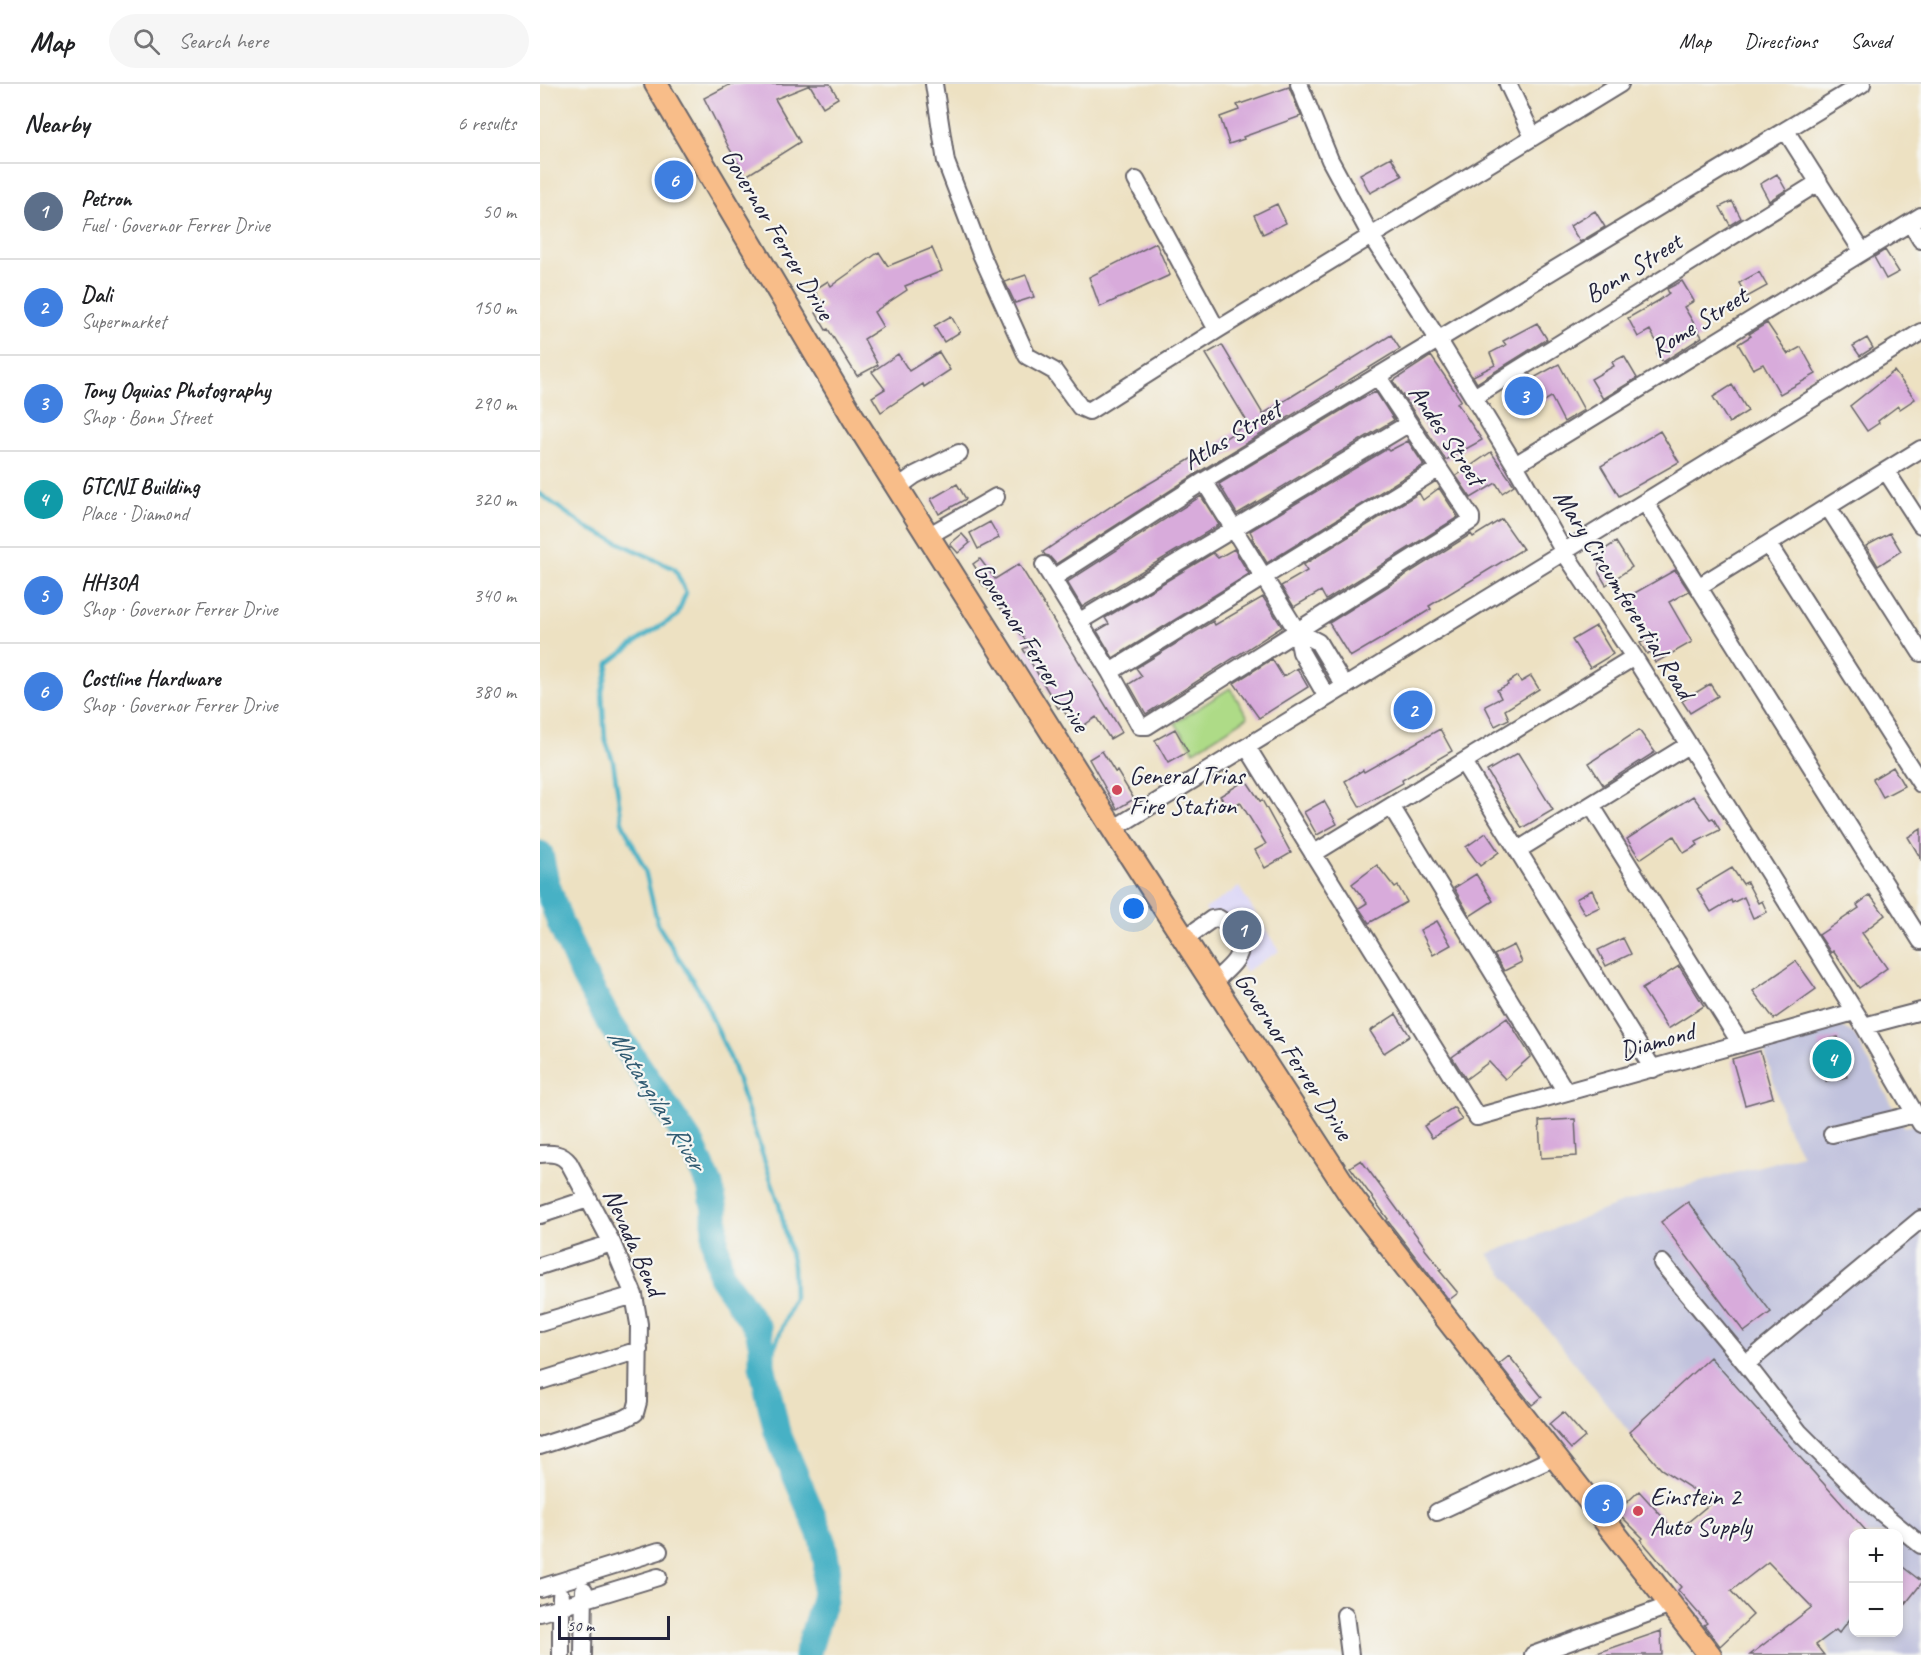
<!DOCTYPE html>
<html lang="en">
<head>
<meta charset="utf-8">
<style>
	:root { --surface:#fff; --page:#f6f6f6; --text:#202124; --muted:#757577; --line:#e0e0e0; --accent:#d1495b }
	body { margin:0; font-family:Caveat,sans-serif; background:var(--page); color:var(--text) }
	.controls { position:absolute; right:18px; bottom:18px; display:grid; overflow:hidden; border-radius:12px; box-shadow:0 3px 9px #0003 }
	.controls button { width:54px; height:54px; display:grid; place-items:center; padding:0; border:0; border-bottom:2px solid var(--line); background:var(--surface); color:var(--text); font:30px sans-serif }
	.scale { position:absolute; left:18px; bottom:15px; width:112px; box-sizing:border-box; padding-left:6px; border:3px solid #22223b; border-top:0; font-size:16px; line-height:21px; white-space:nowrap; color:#22223b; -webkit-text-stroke:4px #f6f6f2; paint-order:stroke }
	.you { position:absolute; left:594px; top:825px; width:21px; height:21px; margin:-15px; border:4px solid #fff; border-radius:50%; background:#1a73e8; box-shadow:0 0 0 9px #1a73e833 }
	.badge { display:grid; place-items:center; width:39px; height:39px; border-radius:50%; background:var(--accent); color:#fff; font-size:20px; font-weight:700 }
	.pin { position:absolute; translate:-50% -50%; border:3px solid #fff; box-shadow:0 2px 6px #0006 }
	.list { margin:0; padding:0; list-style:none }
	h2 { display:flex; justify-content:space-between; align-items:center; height:78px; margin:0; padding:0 24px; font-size:26px }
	h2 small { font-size:20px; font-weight:400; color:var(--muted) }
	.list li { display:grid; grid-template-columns:39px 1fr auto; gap:18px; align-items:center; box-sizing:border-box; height:96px; padding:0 24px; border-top:2px solid var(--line) }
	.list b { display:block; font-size:22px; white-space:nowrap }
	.list p { margin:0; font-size:20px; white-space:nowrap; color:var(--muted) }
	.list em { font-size:20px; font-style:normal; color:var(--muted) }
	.icon { flex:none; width:33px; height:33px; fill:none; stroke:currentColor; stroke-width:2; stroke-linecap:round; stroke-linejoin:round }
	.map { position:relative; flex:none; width:1381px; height:1571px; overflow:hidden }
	header { display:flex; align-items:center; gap:36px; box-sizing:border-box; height:84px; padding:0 30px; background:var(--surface); border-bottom:2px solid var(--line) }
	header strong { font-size:28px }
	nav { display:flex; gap:33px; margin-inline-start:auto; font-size:21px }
	.search { width:420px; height:54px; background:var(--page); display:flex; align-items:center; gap:15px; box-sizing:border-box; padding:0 21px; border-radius:33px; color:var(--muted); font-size:22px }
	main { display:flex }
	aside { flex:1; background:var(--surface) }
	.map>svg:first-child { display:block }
</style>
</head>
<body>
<header>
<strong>Map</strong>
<div class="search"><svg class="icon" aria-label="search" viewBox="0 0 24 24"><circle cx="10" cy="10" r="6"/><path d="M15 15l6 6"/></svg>Search here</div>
<nav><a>Map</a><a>Directions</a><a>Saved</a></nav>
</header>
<main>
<aside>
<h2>Nearby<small>6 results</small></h2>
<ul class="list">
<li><span class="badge" style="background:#5c6f8a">1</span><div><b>Petron</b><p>Fuel · Governor Ferrer Drive</p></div><em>50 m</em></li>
<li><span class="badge" style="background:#3f7fe0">2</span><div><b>Dali</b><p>Supermarket</p></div><em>150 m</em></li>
<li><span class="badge" style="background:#3f7fe0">3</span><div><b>Tony Oquias Photography</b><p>Shop · Bonn Street</p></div><em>290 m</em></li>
<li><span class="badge" style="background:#0f9aa8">4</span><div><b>GTCNI Building</b><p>Place · Diamond</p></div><em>320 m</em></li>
<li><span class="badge" style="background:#3f7fe0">5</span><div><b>HH30A</b><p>Shop · Governor Ferrer Drive</p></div><em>340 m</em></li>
<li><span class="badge" style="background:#3f7fe0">6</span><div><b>Costline Hardware</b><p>Shop · Governor Ferrer Drive</p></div><em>380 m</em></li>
</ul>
</aside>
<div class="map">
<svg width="1381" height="1571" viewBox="0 0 1381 1571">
	<rect width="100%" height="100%" fill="#f6f6f2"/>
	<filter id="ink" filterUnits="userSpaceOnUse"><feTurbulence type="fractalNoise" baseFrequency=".0167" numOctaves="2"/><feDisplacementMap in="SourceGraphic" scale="12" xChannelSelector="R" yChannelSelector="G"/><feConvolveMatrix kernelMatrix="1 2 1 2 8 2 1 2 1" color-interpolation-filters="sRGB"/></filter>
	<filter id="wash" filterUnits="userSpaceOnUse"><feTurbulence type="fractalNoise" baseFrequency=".008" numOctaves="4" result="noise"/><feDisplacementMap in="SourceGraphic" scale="24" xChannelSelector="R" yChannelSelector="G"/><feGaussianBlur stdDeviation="1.35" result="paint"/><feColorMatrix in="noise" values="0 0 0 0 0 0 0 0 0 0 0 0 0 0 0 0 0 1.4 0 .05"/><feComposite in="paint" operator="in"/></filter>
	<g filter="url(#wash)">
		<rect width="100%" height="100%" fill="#ede1c2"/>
		<path fill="#dbd6f7" d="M699,803L739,867L705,888L665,825Z"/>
		<path fill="#c1c2dd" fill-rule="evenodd" d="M1298,941L1314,950L1364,1043L1381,1039V1571H1291L1268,1518L1167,1415L1121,1385L1089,1348L948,1170L1082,1119L1262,1071L1246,1041L1224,965ZM1314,1450H1358V1548H1314Z"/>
		<path fill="#aedb87" stroke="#687e61" stroke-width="1.5" d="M690,604L708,633L654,667L635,639Z"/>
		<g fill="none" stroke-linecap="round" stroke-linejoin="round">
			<path stroke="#47b1c5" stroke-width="4.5" d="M0,410L46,443L135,485L146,509L137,532L103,553L69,579L62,608L65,655L73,677L82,738L105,786L118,841L162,911L191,976L239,1120L253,1182L254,1214L232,1269L227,1306"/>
			<path stroke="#47b1c5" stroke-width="27" d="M0,770L6,798L20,839L44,892L71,941L153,1063L170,1102L175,1126V1159L181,1192L218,1245L222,1263V1281L237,1348L282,1454L287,1481L284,1515L267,1571"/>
		</g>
		<g id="blocks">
			<path fill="#d8abdb" d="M191,0H290L298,14L283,23L270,1L235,15L260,58L206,92L189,64L164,14Z
				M749,3L761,32L703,53L704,55L689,60L680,33L699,26L697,21Z
				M851,73L862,92L830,109L820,90Z
				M1237,90L1246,106L1229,117L1220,100Z
				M1192,117L1201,134L1190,141L1180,123Z
				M737,120L746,139L723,150L714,131Z
				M1055,127L1065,143L1040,158L1030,142Z
				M616,159L630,191L560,223L549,193Z
				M392,164L402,187L365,202L367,206L334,228L343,243L324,255L338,281L317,292L288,245L286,246L276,229L285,223L274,206L288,197L291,202L339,168L348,182Z
				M1345,166L1359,188L1346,195L1334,173Z
				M1219,188L1227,202L1207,213L1199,199Z
				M486,191L494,213L475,219L465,198Z
				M1142,197L1154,217L1144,223L1162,253L1123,278L1117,269L1121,266L1110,246L1098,253L1088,234L1118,217L1129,209L1127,205Z
				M411,232L420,248L404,258L394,242Z
				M997,239L1007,255L937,299L933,292L955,281L950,269L966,261L963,257Z
				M1227,239L1248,270L1261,263L1276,290L1240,310L1223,280L1213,285L1198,260L1211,252L1209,250Z
				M851,251L860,265L659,388L516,480L509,472L505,471L503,468L573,421L681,357L708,339L666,270L682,261L723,330Z
				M1327,254L1333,264L1320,272L1313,262Z
				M399,268L410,286L384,303L383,300L341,328L332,313L345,305L332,288L358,270L369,287Z
				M891,272L921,316L917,319L942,356L906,376L853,297Z
				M1084,272L1097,294L1063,315L1051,295L1074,282L1072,278Z
				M1019,280L1044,326L1024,338L1011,313L985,329L970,303L990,291L992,295Z
				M1354,287L1375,315L1360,325L1358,322L1338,337L1339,339L1327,347L1310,322Z
				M1192,301L1208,327L1189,339L1173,313Z
				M836,308L854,336L697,430L679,400L822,314Z
				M1120,347L1139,378L1079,412L1061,382Z
				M868,357L884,381L727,479L712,454L713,453L710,447L847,365L849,367Z
				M951,368L974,401L962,409L956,399L931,414L916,392Z
				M417,400L426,415L399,430L391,415Z
				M899,404L918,433L786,516L781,507L754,523L741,502L767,487L763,481L879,409L883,416Z
				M661,412L679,441L542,523L527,498Z
				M962,435L983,465L889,522L891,525L873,536L810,573L789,539L931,450L933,453Z
				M450,438L459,454L438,465L430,449Z
				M1350,449L1361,467L1338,482L1326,462Z
				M422,450L430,459L418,469L410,460Z
				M1076,458L1092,483L1066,501L1059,489V476L1065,465Z
				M694,465L709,490L573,574L557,547L569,540L565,534L673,469L678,474Z
				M440,475L455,495L479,480L582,648L570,655L556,633L537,646L521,623L518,624L483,565L490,562L480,549L466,522L461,525L445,500L444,502L434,489L437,486L433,480Z
				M1135,486L1149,507L1129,518L1152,558L1115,579L1110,568L1107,570L1100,559L1109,554L1084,515Z
				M723,513L742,543L606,630L589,600L602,592L596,584L673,537L675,541Z
				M1056,542L1073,570L1050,584L1032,556Z
				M732,575L743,593L757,584L768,603L719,634L694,599Z
				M978,592L981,598L991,592L999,605L965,626L969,635L955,642L945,622L961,614L957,606L968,601L967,599Z
				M1170,600L1178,612L1150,629L1142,617Z
				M635,645L648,668L628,679L615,656Z
				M900,645L912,667L862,696L863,699L820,723L805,697L823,686L824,688Z
				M1099,646L1115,668L1063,701L1049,679Z
				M562,667L575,688L577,687L594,715L577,725L549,675Z
				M978,669L1013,726L982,744L947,687Z
				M1353,683L1364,702L1343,713L1333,695Z
				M706,696L720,717L722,716L751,769L725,784L715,766L726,760L700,718L689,725L680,712Z
				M1153,712L1170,735L1173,734L1180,746L1156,758L1158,761L1144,769L1134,752L1100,775L1087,755Z
				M784,717L797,740L777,751L764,728Z
				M1381,745V775L1368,753Z
				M946,749L959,768L940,782L926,763Z
				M837,781L855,804L858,802L867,818L829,839L819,824L827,819L812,800Z
				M1192,784L1203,800L1207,798L1218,819L1222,817L1227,828L1213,834L1204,813L1192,819L1191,816L1171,828L1157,805Z
				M936,790L953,817L930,832L914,804Z
				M1052,806L1060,823L1045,830L1036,815Z
				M1330,811L1345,831L1322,849L1347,884L1319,904L1293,867L1291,869L1279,851L1319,824L1317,821Z
				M897,837L911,861L893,871L880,846Z
				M1083,854L1091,870L1066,882L1058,866Z
				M974,861L982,878L964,887L954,871Z
				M1256,877L1276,905L1234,935L1213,907Z
				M1139,882L1164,922L1128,945L1102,905Z
				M856,930L870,952L844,969L830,947Z
				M967,934L991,972L965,995L949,978L926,995L912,973Z
				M1298,953L1307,993L1286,997L1278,958Z
				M1220,967L1233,1013L1205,1021L1192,975Z
				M914,1023L922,1036L892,1054L884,1042Z
				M1035,1035L1037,1072L1001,1074L999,1037Z
				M821,1076L885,1163L884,1164L901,1185L899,1186L918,1209L909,1216L847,1136L848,1135L810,1083Z
				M1148,1118L1231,1228L1204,1248L1121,1138Z
				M969,1272L1002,1313L992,1321L959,1280Z
				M1170,1273L1328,1449H1314V1530L1299,1549L1296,1546L1276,1561L1284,1571H1210L1272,1523L1228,1478L1191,1507L1213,1531L1180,1562L1164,1541L1167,1539L1138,1506L1141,1503L1101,1456L1103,1454L1077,1428L1099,1407L1136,1448L1172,1418L1121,1385L1089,1348Z
				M1023,1328L1045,1353L1031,1365L1009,1340Z
				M1359,1480L1381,1497V1500L1359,1528Z
				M1121,1547L1122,1571H1057V1569Z"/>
		</g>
	</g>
	<g filter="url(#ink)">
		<use href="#blocks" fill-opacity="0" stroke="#69656a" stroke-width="1.5"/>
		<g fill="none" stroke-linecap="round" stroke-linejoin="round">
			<defs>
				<path id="minor" d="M394,0L406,78L441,170L487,272L514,287L540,323L549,327L677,246L1080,0
					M759,0L790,76L831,152L898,255L975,381L1024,468L1094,573L1324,942L1381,1040
					M968,0L993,53
					M1246,47L1322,167
					M596,96L677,246
					M1371,139L1381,156
					M934,313L1279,98
					M975,381L1381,132
					M1346,387L1381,441
					M664,397L757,547L761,568L787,613
					M357,404L375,391L419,369
					M1105,418L1381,857
					M1288,423L1381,569
					M388,452L456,413
					M1228,460L1381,700
					M504,481L570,588L600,642H607L931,437V433L838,293
					M513,494L664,397L1322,0
					M1158,503L1381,365
					M540,537L868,340
					M757,547L778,558L805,603
					M570,588L898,385
					M707,663L937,1033L1314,928
					M923,678L1113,985
					M1051,721L1201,960
					M851,722L1026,1008
					M573,745L1381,248
					M978,766L1148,661
					M773,770L1094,573
					M644,855L672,835L678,834L689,841
					M673,899C684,887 703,876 700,858
					M1324,942L1381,927
					M1292,1050L1375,1030
					M0,1070C12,1069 21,1069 29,1079L72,1159L94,1211L99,1240L98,1318L95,1329L86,1334L0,1362
					M0,1131L48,1115
					M1122,1179L1206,1280L1259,1348L1331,1420L1381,1461
					M0,1182L72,1159
					M0,1239L94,1211
					M1206,1280L1381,1135
					M0,1297L99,1266
					M897,1428L1015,1373
					M0,1504L119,1467
					M0,1529L118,1493
					M805,1531L810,1571
					M21,1571V1512
					M43,1571L44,1506
					M993,1571L1131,1521"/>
				<path id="major" d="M116,0L313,333L573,745L813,1115L1170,1571"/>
			</defs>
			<use href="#minor" stroke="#69656a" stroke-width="20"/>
			<use href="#major" stroke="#69656a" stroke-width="26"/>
			<use href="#minor" stroke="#fff" stroke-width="16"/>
			<use href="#major" stroke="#f8bd89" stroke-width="22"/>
		</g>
	</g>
	<g fill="#d1495b" stroke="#f6f6f2" stroke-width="2">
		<circle cx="577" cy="706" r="6"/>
		<circle cx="1098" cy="1427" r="6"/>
	</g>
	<g text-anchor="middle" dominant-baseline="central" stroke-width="4.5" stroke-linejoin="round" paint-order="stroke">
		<g font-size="26" fill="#22223b" stroke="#f6f6f2">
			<text transform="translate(238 150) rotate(59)">Governor Ferrer Drive</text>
			<text transform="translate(1093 184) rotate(-32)">Bonn Street</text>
			<text transform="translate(1159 238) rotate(-32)">Rome Street</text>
			<text transform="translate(692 351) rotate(-31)">Atlas Street</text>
			<text transform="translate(907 351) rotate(56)">Andes Street</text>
			<text transform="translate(1084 510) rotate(58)">Mary Circumferential Road</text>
			<text transform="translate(492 563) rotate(58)">Governor Ferrer Drive</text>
			<text transform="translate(1117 957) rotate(-16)">Diamond</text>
			<text transform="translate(754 972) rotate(57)">Governor Ferrer Drive</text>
			<text transform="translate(94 1158) rotate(66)">Nevada Bend</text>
		</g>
		<g font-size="26" fill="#22223b" stroke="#f6f6f2" text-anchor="start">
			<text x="589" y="691">General Trias<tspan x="589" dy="30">Fire Station</tspan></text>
			<text x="1110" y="1412">Einstein 2<tspan x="1110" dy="30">Auto Supply</tspan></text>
		</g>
		<g font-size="27" font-style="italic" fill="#315b72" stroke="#f6f6f2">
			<text transform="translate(117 1015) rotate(58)">Matangilan River</text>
		</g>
	</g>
</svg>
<div class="controls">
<button>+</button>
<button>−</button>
</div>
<div class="scale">50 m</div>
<div class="you"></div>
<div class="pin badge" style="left:702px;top:846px;background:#5c6f8a">1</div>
<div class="pin badge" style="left:873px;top:626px;background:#3f7fe0">2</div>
<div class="pin badge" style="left:984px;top:312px;background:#3f7fe0">3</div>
<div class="pin badge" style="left:1292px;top:975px;background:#0f9aa8">4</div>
<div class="pin badge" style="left:1064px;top:1420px;background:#3f7fe0">5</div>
<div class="pin badge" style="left:134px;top:96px;background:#3f7fe0">6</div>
</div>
</main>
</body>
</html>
